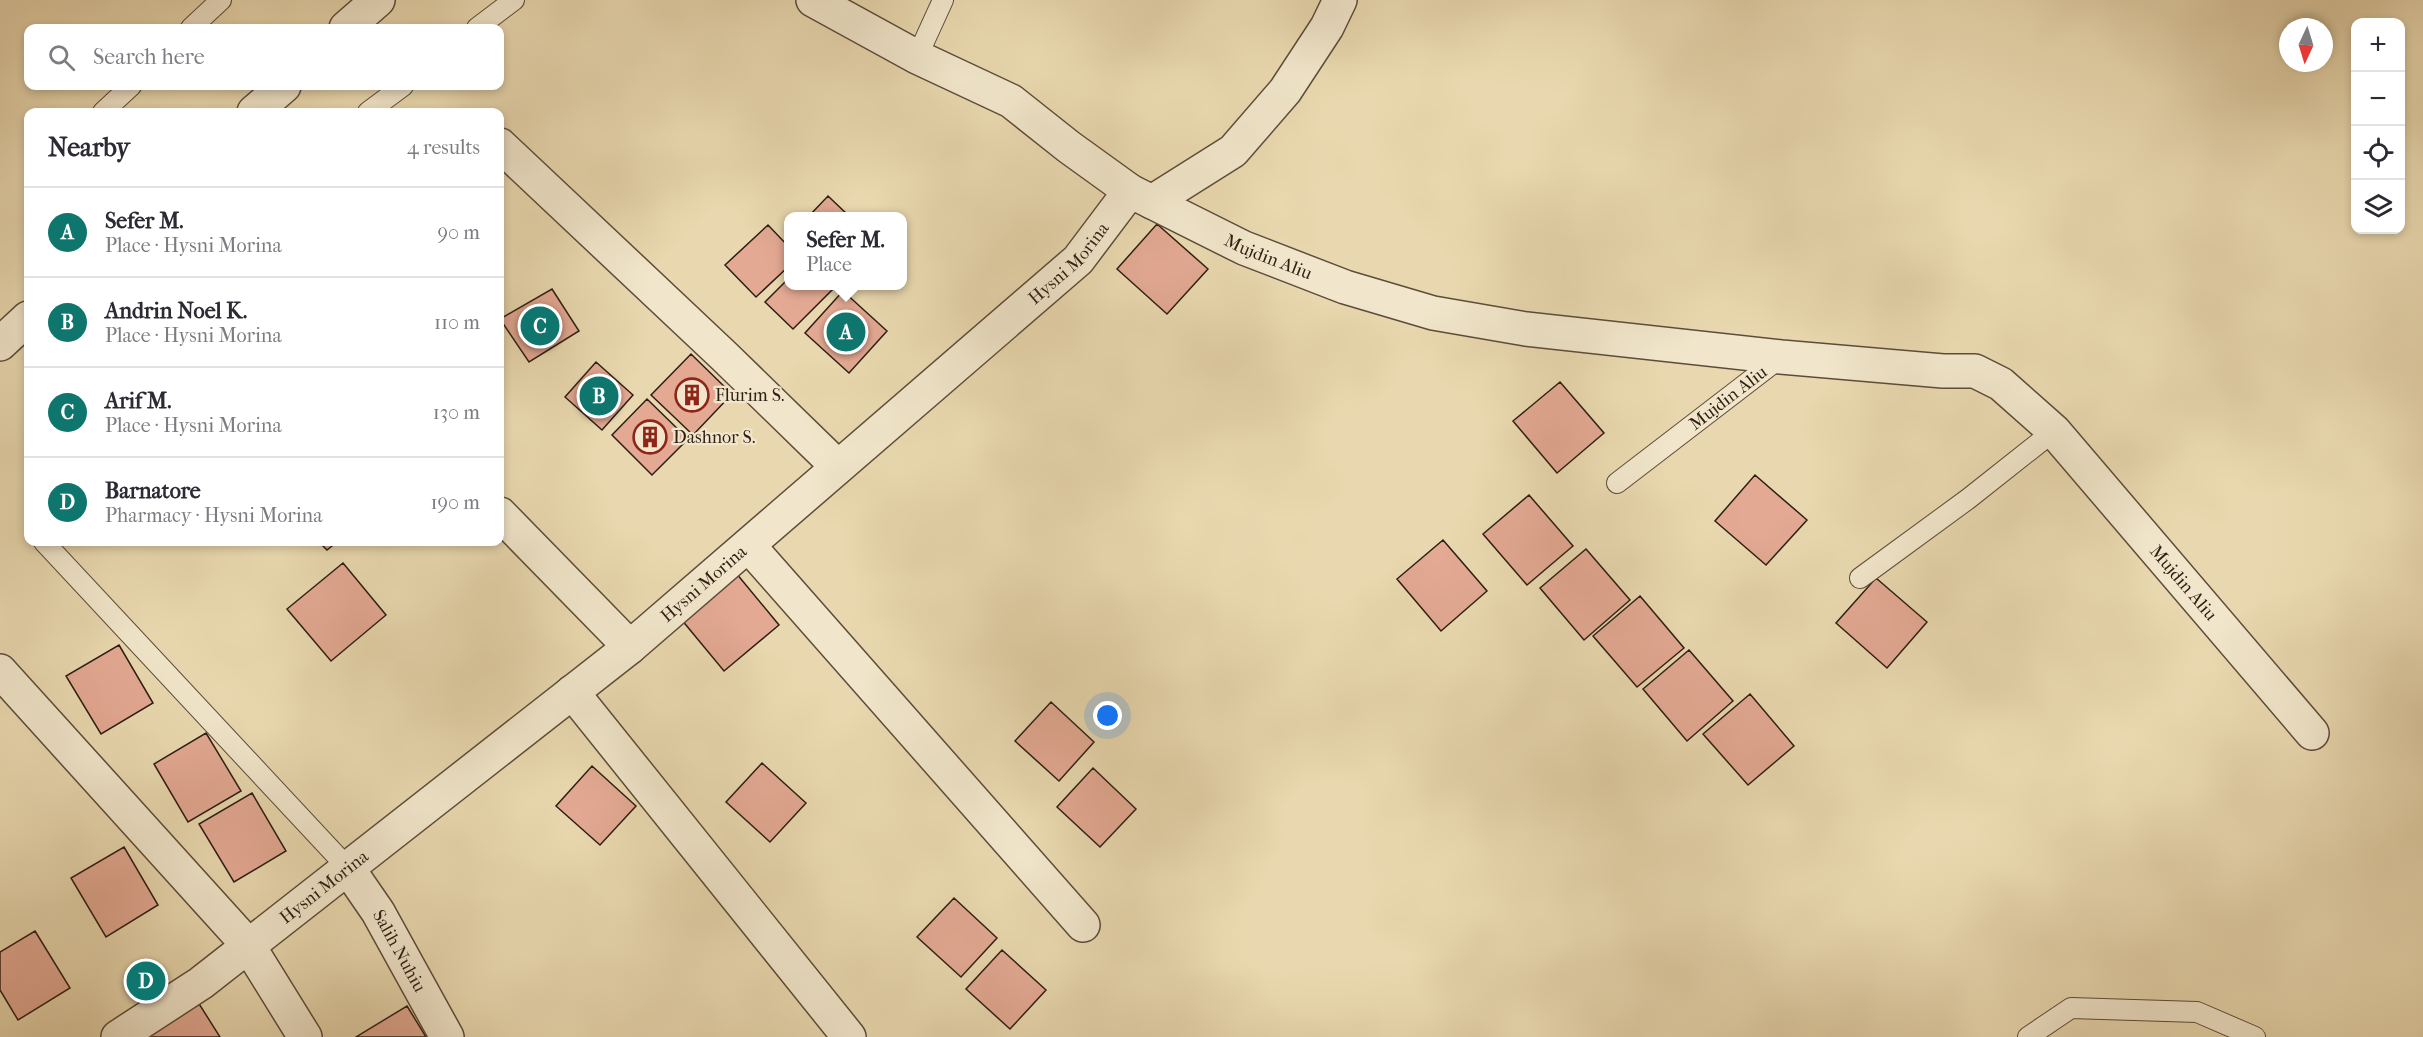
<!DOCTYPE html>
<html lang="en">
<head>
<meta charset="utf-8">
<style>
	:root { --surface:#fff; --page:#f7f7f7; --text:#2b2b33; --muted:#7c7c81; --line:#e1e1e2; --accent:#0f766e }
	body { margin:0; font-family:"IM FELL French Canon",serif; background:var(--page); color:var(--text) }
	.controls { position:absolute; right:18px; top:18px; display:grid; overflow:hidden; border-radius:12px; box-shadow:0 3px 9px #0003 }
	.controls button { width:54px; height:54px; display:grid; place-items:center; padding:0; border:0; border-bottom:2px solid var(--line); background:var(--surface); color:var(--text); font:30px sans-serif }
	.compass { position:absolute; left:2279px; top:18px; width:54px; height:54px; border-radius:50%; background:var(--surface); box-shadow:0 3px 9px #0003; rotate:184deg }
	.you { position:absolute; left:1108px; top:716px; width:21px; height:21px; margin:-15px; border:4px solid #fff; border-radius:50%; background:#1a73e8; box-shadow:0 0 0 9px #1a73e833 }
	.badge { display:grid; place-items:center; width:39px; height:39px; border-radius:50%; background:var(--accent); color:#fff; font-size:20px; font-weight:700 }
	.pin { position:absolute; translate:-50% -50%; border:3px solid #fff; box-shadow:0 2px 6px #0006 }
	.popup { position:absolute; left:784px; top:212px; width:123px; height:78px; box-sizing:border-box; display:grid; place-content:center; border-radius:12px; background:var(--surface); filter:drop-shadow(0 2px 4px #0005); font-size:20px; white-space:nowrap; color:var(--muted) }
	.popup b { font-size:22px; color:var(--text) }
	.popup::after { content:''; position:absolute; left:50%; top:100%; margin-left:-12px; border:12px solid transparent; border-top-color:var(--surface) }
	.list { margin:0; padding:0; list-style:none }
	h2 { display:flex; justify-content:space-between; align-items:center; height:78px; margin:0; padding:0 24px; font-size:26px }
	h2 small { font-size:20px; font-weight:400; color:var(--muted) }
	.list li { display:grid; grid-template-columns:39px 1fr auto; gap:18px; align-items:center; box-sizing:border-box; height:90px; padding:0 24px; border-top:2px solid var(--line) }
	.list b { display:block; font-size:22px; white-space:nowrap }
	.list p { margin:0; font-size:20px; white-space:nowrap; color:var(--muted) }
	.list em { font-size:20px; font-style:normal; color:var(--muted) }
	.icon { flex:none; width:33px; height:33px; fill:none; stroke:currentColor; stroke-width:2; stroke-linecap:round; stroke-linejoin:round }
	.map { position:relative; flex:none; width:2423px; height:1037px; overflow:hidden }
	.search { position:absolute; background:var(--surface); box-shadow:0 3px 9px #0003; left:24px; top:24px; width:480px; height:66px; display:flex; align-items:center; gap:15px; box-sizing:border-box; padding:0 21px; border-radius:12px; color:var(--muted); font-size:22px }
	.panel { position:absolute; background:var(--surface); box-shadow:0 3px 9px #0003; left:24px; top:108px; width:480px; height:438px; border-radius:12px }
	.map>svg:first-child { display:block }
</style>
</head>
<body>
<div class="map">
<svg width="2423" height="1037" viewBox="0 0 2423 1037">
	<rect width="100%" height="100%" fill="#e9d8af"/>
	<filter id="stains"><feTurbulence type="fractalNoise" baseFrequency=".00333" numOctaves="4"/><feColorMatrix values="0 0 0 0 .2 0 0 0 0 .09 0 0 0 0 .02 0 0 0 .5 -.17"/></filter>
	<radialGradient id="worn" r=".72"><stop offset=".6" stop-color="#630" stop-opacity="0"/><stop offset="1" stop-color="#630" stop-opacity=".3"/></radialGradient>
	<path fill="#e3a993" stroke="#2e1e13" stroke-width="1.5" d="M828,196L849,216H809Z
		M1157,224L1208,269L1167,314L1117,269Z
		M768,225L789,247V266L756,297L725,265Z
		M789,278V286H827L832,290L793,329L765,302Z
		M552,289L579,331L529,362L500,319Z
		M843,291L887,331L849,373L805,333Z
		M691,354L732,394L693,435L651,395Z
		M596,362L633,395L602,430L565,397Z
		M1560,382L1604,433L1557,473L1513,421Z
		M647,399L688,439L652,475L612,435Z
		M1755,475L1807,520L1766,565L1715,521Z
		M1529,495L1573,546L1527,585L1483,534Z
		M1443,540L1487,591L1441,631L1397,579Z
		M319,542H337L327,550Z
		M1586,549L1630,600L1584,640L1540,588Z
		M343,563L386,615L331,661L287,609Z
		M736,573L779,625L724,671L681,619Z
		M1876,578L1927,622L1887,668L1836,623Z
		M1640,596L1684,648L1637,687L1593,636Z
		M119,645L153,703L101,734L66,676Z
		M1689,650L1733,701L1687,741L1643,689Z
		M1750,694L1794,746L1748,785L1703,734Z
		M1051,702L1094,742L1059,781L1015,741Z
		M206,733L241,791L188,822L154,764Z
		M762,763L806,803L770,842L726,802Z
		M592,766L636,806L600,845L556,806Z
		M1093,768L1136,809L1100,847L1057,807Z
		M252,793L286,851L234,882L199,824Z
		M124,847L158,905L106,937L71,878Z
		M954,898L997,938L961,977L917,937Z
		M35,931L70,988L18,1020L0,990V952Z
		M1002,950L1046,990L1010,1029L966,989Z
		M196,999L220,1037H148L144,1030Z
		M407,1006L426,1037H356Z"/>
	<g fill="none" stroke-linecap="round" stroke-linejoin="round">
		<defs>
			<g id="service">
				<path d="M191,28L221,0"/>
				<path d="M477,28L514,0"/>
				<path d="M917,57L943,0"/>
				<path d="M103,112L131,86"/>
				<path d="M368,112L403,86"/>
				<path id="s1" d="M1617,483L1781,357"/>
				<path d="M44,542L347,867"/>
				<path d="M1860,578L1968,499L2054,431"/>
				<path d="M2028,1037L2071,1008L2197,1012L2255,1037"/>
			</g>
			<g id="minor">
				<path id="s2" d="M813,0L917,57L1011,101L1069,147L1130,191L1244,248L1345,287L1433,313L1526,329L1781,357L1943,371H1975L2001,384L2054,431L2312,733"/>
				<path d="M346,28L378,0"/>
				<path d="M254,112L284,86"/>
				<path d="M500,145L724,356L838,467"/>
				<path d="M1152,202L1233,151L1285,91L1327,27L1340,0"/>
				<path d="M0,344L28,318"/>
				<path d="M500,514L630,647"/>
				<path d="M749,546L1083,925"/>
				<path d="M0,671L248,945L305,1037"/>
				<path d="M572,692L849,1037"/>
				<path id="s3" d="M347,867L378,912L447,1037"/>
				<path id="s4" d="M118,1037L201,983L630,647L1078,260L1130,191"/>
			</g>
		</defs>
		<use href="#service" stroke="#5d4c3a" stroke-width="22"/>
		<use href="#minor" stroke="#5d4c3a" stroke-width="36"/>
		<use href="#service" stroke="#f1e6cb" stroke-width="20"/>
		<use href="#minor" stroke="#f1e6cb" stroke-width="33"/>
	</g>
	<defs>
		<symbol id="building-ring" viewBox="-11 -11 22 22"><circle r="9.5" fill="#f1e6cb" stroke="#8f2418" stroke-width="1.5"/><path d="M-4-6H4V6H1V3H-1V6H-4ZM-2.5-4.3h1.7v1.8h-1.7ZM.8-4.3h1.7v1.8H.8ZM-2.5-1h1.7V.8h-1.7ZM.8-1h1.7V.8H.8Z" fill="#8f2418"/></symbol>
	</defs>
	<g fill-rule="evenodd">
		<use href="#building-ring" x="673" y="376" width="38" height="38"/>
		<use href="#building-ring" x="631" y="418" width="38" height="38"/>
	</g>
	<g text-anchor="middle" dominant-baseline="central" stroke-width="4.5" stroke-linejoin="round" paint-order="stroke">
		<g font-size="18" fill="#2e1e13" stroke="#f1e6cb">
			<text stroke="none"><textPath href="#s2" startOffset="525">Mujdin Aliu</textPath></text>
			<text stroke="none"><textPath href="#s4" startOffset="1227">Hysni Morina</textPath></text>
			<text stroke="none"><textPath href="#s1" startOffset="140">Mujdin Aliu</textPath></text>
			<text stroke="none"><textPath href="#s2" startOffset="1544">Mujdin Aliu</textPath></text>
			<text stroke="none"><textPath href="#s4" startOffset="741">Hysni Morina</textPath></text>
			<text stroke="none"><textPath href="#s4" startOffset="255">Hysni Morina</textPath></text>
			<text stroke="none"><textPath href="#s3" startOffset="99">Salih Nuhiu</textPath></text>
		</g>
		<g font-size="18" fill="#2e1e13" stroke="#f1e6cb" text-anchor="start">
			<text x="715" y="395">Flurim S.</text>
			<text x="673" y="437">Dashnor S.</text>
		</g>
	</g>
	<rect width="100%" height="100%" filter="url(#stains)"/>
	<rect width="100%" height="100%" fill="url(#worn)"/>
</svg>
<div class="controls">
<button>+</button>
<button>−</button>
<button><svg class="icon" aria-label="locate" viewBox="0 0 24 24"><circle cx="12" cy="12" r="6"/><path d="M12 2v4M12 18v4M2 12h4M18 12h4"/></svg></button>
<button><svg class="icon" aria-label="layers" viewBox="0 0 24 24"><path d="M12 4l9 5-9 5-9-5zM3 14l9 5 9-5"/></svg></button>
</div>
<svg class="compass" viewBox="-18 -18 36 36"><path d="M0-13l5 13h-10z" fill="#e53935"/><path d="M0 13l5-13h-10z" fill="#7c7c81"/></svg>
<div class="you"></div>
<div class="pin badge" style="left:846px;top:332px">A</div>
<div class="popup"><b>Sefer M.</b>Place</div>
<div class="pin badge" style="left:599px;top:396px">B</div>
<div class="pin badge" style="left:540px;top:326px">C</div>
<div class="pin badge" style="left:146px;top:981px">D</div>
<div class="search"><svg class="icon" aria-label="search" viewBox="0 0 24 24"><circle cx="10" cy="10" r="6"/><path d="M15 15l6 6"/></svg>Search here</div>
<section class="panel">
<h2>Nearby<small>4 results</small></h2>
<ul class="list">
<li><span class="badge">A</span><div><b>Sefer M.</b><p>Place · Hysni Morina</p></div><em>90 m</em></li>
<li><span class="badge">B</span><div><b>Andrin Noel K.</b><p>Place · Hysni Morina</p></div><em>110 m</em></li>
<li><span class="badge">C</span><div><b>Arif M.</b><p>Place · Hysni Morina</p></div><em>130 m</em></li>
<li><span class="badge">D</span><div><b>Barnatore</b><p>Pharmacy · Hysni Morina</p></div><em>190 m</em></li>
</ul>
</section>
</div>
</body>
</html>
